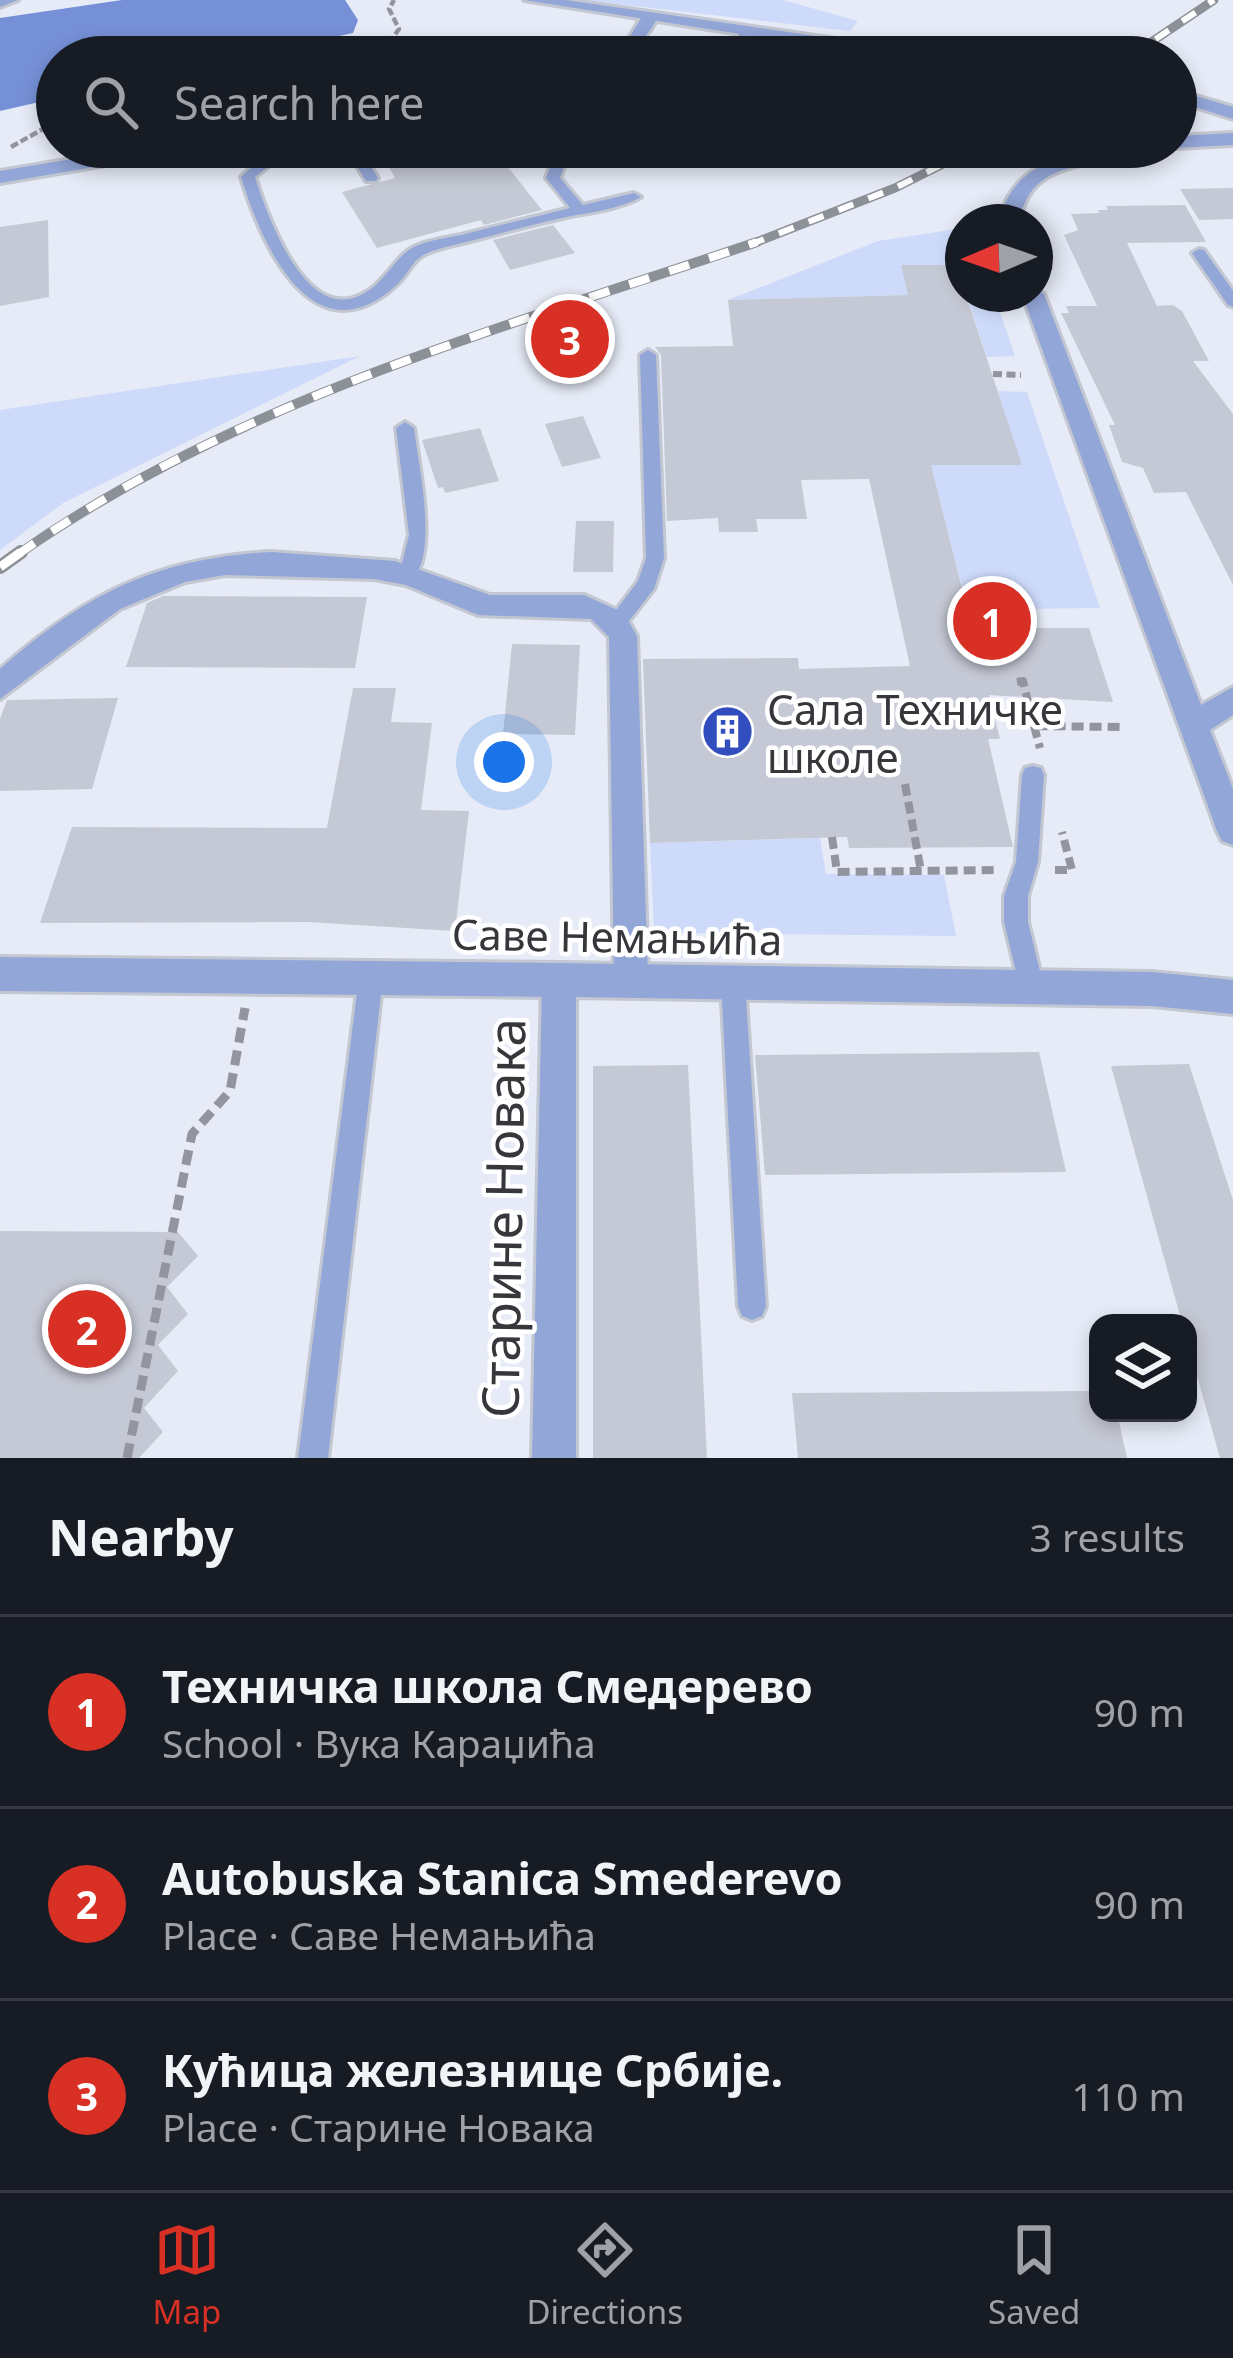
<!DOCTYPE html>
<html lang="en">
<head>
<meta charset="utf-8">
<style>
	:root { --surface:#171b24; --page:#242831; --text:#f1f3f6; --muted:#9ea1a6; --line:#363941; --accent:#d93025 }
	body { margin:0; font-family:"Noto Sans",sans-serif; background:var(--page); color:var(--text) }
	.controls { position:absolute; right:36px; bottom:36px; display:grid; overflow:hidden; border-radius:24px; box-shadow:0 6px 18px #0003 }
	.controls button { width:108px; height:108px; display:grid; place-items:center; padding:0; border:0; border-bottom:3px solid var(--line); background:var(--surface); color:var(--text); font:60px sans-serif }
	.compass { position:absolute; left:945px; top:204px; width:108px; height:108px; border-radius:50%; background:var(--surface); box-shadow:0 6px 18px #0003; rotate:268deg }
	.you { position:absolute; left:504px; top:762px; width:42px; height:42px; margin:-30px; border:9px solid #fff; border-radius:50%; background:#1a73e8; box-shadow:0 0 0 18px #1a73e833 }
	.badge { display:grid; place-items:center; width:78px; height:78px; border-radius:50%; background:var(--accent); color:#fff; font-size:39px; font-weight:700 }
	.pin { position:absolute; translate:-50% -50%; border:6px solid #fff; box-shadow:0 3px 12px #0006 }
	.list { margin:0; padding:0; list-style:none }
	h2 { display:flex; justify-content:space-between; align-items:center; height:156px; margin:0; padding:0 48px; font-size:51px }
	h2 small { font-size:39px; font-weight:400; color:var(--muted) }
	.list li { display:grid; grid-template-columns:78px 1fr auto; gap:36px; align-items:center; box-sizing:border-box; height:192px; padding:0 48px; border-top:3px solid var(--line) }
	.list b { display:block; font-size:45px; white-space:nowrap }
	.list p { margin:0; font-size:39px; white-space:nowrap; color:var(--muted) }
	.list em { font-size:39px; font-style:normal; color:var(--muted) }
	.icon { flex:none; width:66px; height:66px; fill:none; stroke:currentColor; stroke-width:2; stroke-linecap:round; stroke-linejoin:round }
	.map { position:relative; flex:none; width:1233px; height:1458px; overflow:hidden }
	.search { position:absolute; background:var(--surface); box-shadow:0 6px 18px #0003; left:36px; right:36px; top:36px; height:132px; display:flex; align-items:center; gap:30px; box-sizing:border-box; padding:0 42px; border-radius:66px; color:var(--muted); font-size:45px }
	.sheet { height:732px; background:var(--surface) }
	nav { display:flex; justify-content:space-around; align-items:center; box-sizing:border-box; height:168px; border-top:3px solid var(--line); background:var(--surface); font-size:33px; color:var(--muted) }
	nav a { display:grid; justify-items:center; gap:6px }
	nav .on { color:var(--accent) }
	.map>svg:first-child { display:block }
</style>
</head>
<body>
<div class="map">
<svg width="1233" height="1458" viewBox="0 0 1233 1458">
	<rect width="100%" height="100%" fill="#e6ebf7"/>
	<path fill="#cddafa" d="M582,0H783L858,21L850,31Z
		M963,228V285L956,265H902L908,295L728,300L878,241Z
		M966,294H994L1015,356L987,357Z
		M360,356L63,503L0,550V410Z
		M998,391L1027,392L1100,608L1011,609L1017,634H974L925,442H954L961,465H1021Z
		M820,838L826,874L944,875L956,936L654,933L650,843Z"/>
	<path fill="#7690d7" d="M122,0H345L358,20L353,33L243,57H57V98L0,111V18Z"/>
	<path fill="#c5c9d5" d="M378,147H492L542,210L484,225L481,220L377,248L342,192L395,178Z
		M1233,188V219L1199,220L1180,189Z
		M1185,205L1206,242L1127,243L1157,306L1173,305L1182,311L1209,361H1193L1233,414V585L1186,492L1154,493L1143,468L1122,462L1109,425H1115L1061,313H1069L1066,306H1097L1064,235L1078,230L1071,214L1099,213L1098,210H1108L1106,206Z
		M48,220L49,297L0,306V227Z
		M553,225L575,253L510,270L493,240Z
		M901,265H956L1022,465H931L972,628H1089L1113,702L989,695L1000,739H988L1013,847L849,848L847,837L650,843L643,659L798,658L799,669L910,666L869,479L801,480L807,519H756L758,532H719L718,518L667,521L661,355L655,347L733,346L728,300L908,295Z
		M583,416L601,458L562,467L545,424Z
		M480,428L499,481L445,493L443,487L438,488L422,440Z
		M576,521H614L613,572H573Z
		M163,596L367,597L355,668L126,667L147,603Z
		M512,644L580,645L575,735L503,734Z
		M353,688H396L391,722L432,723L421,810L469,811L455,931L308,922L40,923L72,827L327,828Z
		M118,698L92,789L0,791V719L7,700Z
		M1039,1052L1066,1172L765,1175L755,1055Z
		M1189,1064L1233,1200V1458H1220L1188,1344V1323H1182L1111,1066Z
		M688,1065L707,1458H593V1066Z
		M0,1231L178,1232L198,1256L167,1287L188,1314L158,1345L178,1371L144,1408L163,1432L139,1458H0Z
		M1098,1391V1413H1117L1127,1458H798L792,1393Z"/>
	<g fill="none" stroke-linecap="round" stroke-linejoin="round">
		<defs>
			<path id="service" d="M745,27L751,31L750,57H738L739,31Z
				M294,147H321L274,162L255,177C267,215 305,323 361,295C385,284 396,254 416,246C429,240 446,238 461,235C497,226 534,217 570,208L546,178L551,165L520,147H537L557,158L571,147H586L564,166L560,178L583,205L634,193L641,197C622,208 593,212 571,216C529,225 488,237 446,247C405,257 418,268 391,290C309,357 260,239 241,177L264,156Z
				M345,147H359L378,178L376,181H366Z
				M1199,249L1204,250L1233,291V307L1228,305L1192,253Z
				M648,350L656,355L664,558L654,589L625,626L618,629L608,621L638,581L646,558L640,355Z
				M405,422L414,428C418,463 441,563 408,582L399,575L409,535L396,428Z
				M1033,766L1041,768L1044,775L1038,862L1028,896V922L1044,988L1041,996L1032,1000L1023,996L1020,988L1004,922V896L1016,862L1022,775L1025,768Z
				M371,965L380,969L383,977L328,1458H298L359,977L362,969Z
				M733,970L742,974L745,982L766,1306L762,1316L752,1320L742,1316L738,1306L721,982L724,974Z"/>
			<path id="minor" d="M0,0H18L0,7Z
				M649,14L657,19C641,48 625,57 591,57L629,38L643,15Z
				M1176,90L1233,107V119L1176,101Z
				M1233,133V145L1176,148L1173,147L1176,136Z
				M143,147H187L177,153L0,183V171Z
				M1092,147H1126C1086,174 1032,157 1019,222H999C1009,174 1048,158 1092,147Z
				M1035,288L1044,294L1201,705L1233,687V715L1210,730L1233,789V845L1222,841L1217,831L1022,294H1035Z
				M271,552L395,561L490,595H584L624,613L637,636L648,980L643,992L631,997L619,992L614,980L609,637L591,619L478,615L406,585L374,579L225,575L185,582L120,609L0,699V669C85,594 156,558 271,552Z
				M0,957L559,963L571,968L576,980L571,992L559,997L0,991Z"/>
			<path id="tertiary" d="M524,0H566L836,39L980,52L989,57L836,49Z
				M559,963L1152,972L1233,980V1014L1152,1006L576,997V1458H532L542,980L547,968Z"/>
		</defs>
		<use href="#service" stroke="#c3c7d1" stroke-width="6"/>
		<use href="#minor" stroke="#c3c7d1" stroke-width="6"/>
		<use href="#tertiary" stroke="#c3c7d1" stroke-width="6"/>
		<path stroke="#92959e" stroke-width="4.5" stroke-dasharray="8 3" stroke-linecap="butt" d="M347,57L389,43L399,29L389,9L394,0
			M11,147L57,121"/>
		<path stroke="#92959e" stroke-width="6" stroke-dasharray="9 4.5" stroke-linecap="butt" d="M993,374L1021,375"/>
		<path stroke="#92959e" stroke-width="8" stroke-dasharray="12 6" stroke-linecap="butt" d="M1017,682L1023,681L1034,726L1122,727
			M1034,726L1040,748
			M905,784L921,871
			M832,837L837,872L998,870
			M1055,870H1072L1062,832"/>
		<path stroke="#92959e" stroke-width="9" stroke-dasharray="15 8" stroke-linecap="butt" d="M127,1458L192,1134L230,1091L245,1008"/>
		<use href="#service" fill="#93a6d8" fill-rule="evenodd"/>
		<use href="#minor" fill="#93a6d8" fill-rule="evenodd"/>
		<use href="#tertiary" fill="#93a6d8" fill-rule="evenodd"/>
		<defs>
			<path id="rail-far2" d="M1129,57L1214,0
				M749,245L895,188L977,147"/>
			<path id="rail-far1" d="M17,555C241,398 501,329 757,242"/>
			<path id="rail" d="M0,567L21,552"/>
		</defs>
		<use href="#rail-far2" stroke="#8c9097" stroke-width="9"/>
		<use href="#rail-far1" stroke="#8c9097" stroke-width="10"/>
		<use href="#rail" stroke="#8c9097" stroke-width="14"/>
		<use href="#rail-far2" stroke="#fff" stroke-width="6" stroke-dasharray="16" stroke-linecap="butt"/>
		<use href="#rail-far1" stroke="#fff" stroke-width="8" stroke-dasharray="21" stroke-linecap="butt"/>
		<use href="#rail" stroke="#fff" stroke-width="9" stroke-dasharray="27" stroke-linecap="butt"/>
	</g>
	<defs>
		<symbol id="building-disc" viewBox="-11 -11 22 22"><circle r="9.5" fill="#324dbe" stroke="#fff"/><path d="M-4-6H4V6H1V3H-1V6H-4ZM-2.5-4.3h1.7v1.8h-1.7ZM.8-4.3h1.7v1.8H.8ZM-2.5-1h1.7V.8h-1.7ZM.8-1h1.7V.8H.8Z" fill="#fff"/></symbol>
	</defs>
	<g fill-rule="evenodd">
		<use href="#building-disc" x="698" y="702" width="59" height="59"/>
	</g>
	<g text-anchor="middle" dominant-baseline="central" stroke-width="9" stroke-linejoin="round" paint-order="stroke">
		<g font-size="42" fill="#35373b" stroke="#fff" text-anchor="start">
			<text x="767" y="708">Сала Техничке<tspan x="767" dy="48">школе</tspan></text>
		</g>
		<g font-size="42" fill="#35373b" stroke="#fff">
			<text transform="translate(617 936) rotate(1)">Саве Немањића</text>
		</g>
		<g font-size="51" fill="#35373b" stroke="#fff">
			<text transform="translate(502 1218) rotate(-89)">Старине Новака</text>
		</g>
	</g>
</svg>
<div class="controls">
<button><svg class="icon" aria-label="layers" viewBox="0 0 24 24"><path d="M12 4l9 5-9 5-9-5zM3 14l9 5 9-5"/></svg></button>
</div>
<svg class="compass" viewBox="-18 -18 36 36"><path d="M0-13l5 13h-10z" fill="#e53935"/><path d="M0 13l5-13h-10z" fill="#9ea1a6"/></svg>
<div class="you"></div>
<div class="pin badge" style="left:992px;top:621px">1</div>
<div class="pin badge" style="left:87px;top:1329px">2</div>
<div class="pin badge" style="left:570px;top:339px">3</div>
<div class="search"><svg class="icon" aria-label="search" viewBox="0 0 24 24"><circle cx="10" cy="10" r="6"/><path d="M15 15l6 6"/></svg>Search here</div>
</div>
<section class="sheet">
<h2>Nearby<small>3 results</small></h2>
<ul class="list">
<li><span class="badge">1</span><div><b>Техничка школа Смедерево</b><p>School · Вука Караџића</p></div><em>90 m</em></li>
<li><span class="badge">2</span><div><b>Autobuska Stanica Smederevo</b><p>Place · Саве Немањића</p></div><em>90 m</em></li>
<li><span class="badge">3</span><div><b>Кућица железнице Србије.</b><p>Place · Старине Новака</p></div><em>110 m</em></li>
</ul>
</section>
<nav>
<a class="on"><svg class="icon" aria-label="map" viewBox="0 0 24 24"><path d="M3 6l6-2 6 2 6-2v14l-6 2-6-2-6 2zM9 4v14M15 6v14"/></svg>Map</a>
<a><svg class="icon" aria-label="directions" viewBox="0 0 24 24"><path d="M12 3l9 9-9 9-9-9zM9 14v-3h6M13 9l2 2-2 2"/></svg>Directions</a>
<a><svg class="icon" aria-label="saved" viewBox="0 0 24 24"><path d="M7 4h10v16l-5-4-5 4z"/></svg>Saved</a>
</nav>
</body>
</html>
